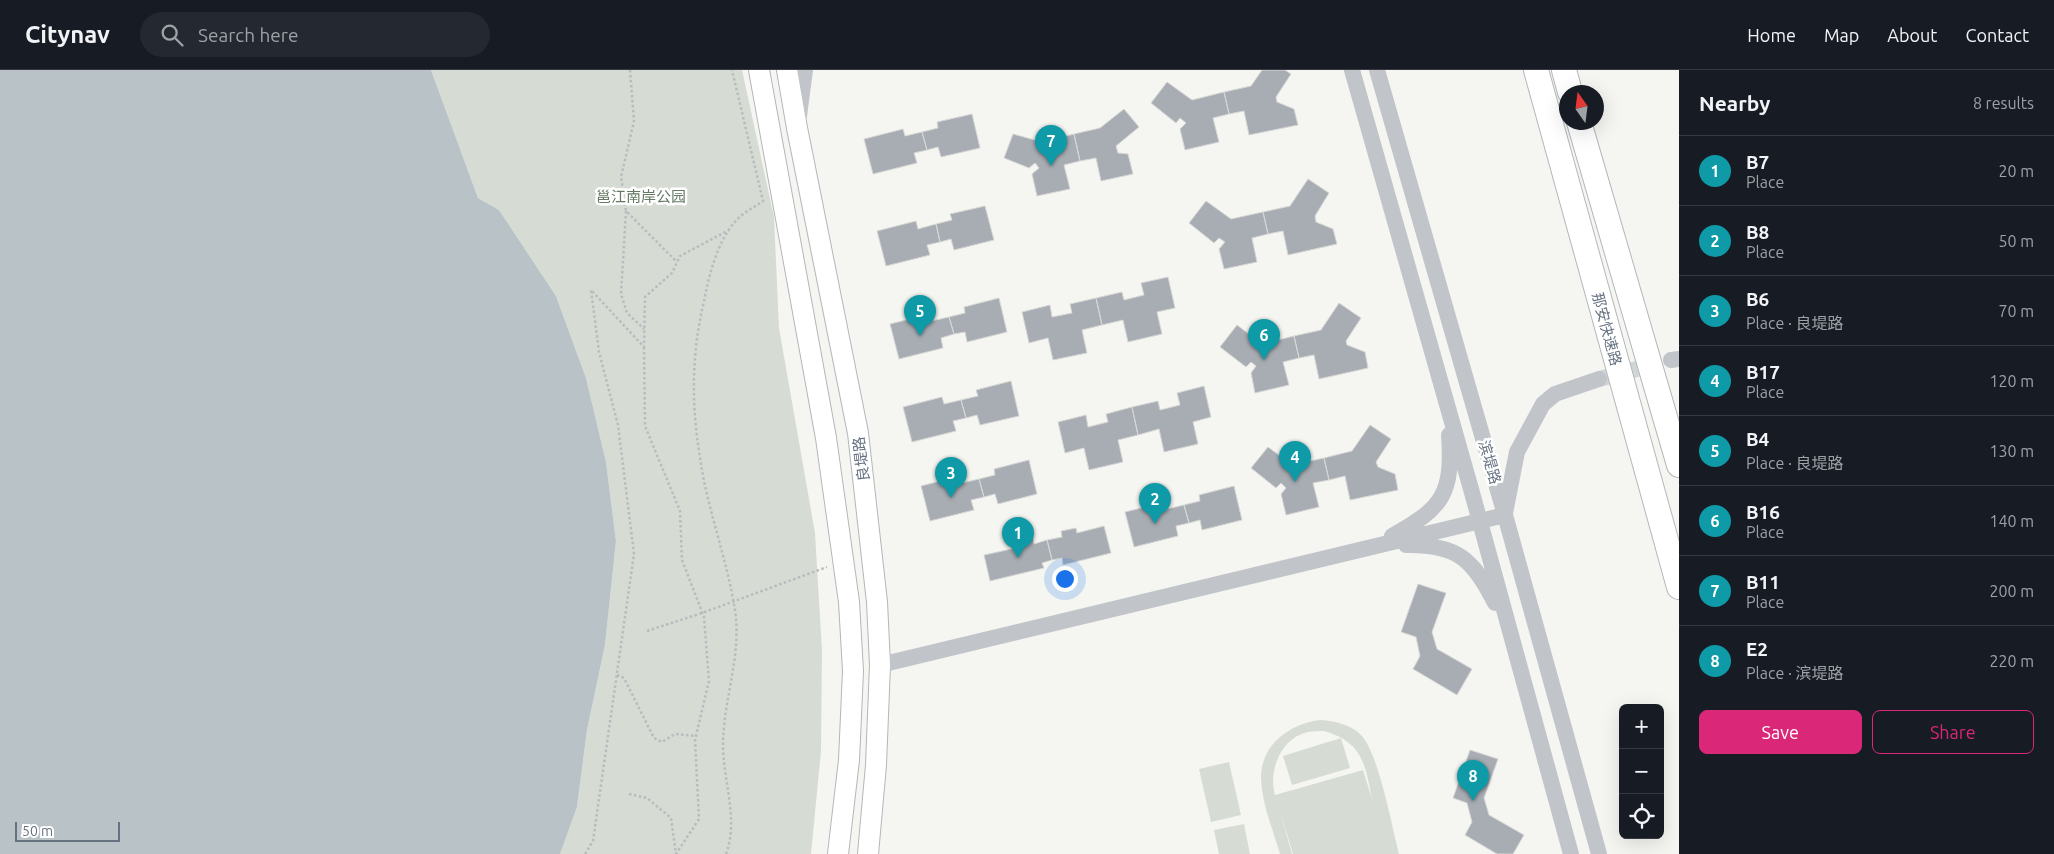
<!DOCTYPE html>
<html lang="en">
<head>
<meta charset="utf-8">
<style>
	:root { --surface:#171b24; --page:#242831; --text:#f1f3f6; --muted:#9ea1a6; --line:#363941; --accent:#db2777 }
	body { margin:0; font-family:Ubuntu,"Noto Sans SC",sans-serif; background:var(--page); color:var(--text) }
	.controls { position:absolute; right:15px; bottom:15px; display:grid; overflow:hidden; border-radius:8px; box-shadow:0 5px 20px #0002 }
	.controls button { width:45px; height:45px; display:grid; place-items:center; padding:0; border:0; border-bottom:1px solid var(--line); background:var(--surface); color:var(--text); font:25px sans-serif }
	.compass { position:absolute; left:1559px; top:15px; width:45px; height:45px; border-radius:50%; background:var(--surface); box-shadow:0 5px 20px #0002; rotate:346deg }
	.scale { position:absolute; left:15px; bottom:12px; width:105px; box-sizing:border-box; padding-left:5px; border:2px solid #677281; border-top:0; font-size:14px; line-height:18px; white-space:nowrap; color:#677281; -webkit-text-stroke:4px #fff; paint-order:stroke }
	.you { position:absolute; left:1064px; top:508px; width:18px; height:18px; margin:-12px; border:4px solid #fff; border-radius:50%; background:#1a73e8; box-shadow:0 0 0 8px #1a73e833 }
	.badge { display:grid; place-items:center; width:32px; height:32px; border-radius:50%; background:var(--accent); color:#fff; font-size:16px; font-weight:700 }
	.pin { position:absolute; translate:-50% -41px; filter:drop-shadow(0 1px 2px #0008) }
	.pin::after { content:''; position:absolute; top:26px; width:18px; height:15px; background:inherit; clip-path:polygon(0 0,100% 0,50% 100%) }
	.list { margin:0; padding:0; list-style:none }
	h2 { display:flex; justify-content:space-between; align-items:center; height:65px; margin:0; padding:0 20px; font-size:21px }
	h2 small { font-size:16px; font-weight:400; color:var(--muted) }
	.list li { display:grid; grid-template-columns:32px 1fr auto; gap:15px; align-items:center; box-sizing:border-box; height:70px; padding:0 20px; border-top:1px solid var(--line) }
	.list b { display:block; font-size:19px; white-space:nowrap }
	.list p { margin:0; font-size:16px; white-space:nowrap; color:var(--muted) }
	.list em { font-size:16px; font-style:normal; color:var(--muted) }
	.actions { display:flex; gap:10px; padding:15px 20px }
	.actions a { flex:1; padding:11px 0; border:1px solid var(--accent); border-radius:8px; text-align:center; font-size:18px; color:var(--accent) }
	.actions .main { background:var(--accent); color:#fff }
	.icon { flex:none; width:28px; height:28px; fill:none; stroke:currentColor; stroke-width:2; stroke-linecap:round; stroke-linejoin:round }
	.map { position:relative; flex:none; width:1679px; height:784px; overflow:hidden }
	header { display:flex; align-items:center; gap:30px; box-sizing:border-box; height:70px; padding:0 25px; background:var(--surface); border-bottom:1px solid var(--line) }
	header strong { font-size:24px }
	nav { display:flex; gap:28px; margin-inline-start:auto; font-size:18px }
	.search { width:350px; height:45px; background:var(--page); display:flex; align-items:center; gap:12px; box-sizing:border-box; padding:0 18px; border-radius:28px; color:var(--muted); font-size:19px }
	main { display:flex }
	aside { flex:1; background:var(--surface) }
	.map>svg:first-child { display:block }
</style>
</head>
<body>
<header>
<strong>Citynav</strong>
<div class="search"><svg class="icon" aria-label="search" viewBox="0 0 24 24"><circle cx="10" cy="10" r="6"/><path d="M15 15l6 6"/></svg>Search here</div>
<nav><a>Home</a><a>Map</a><a>About</a><a>Contact</a></nav>
</header>
<main>
<div class="map">
<svg width="1679" height="784" viewBox="0 0 1679 784">
	<rect width="100%" height="100%" fill="#f5f6f2"/>
	<path fill="#d6dcd4" fill-rule="evenodd" d="M431,0H742L774,147L779,258L815,463L822,581L821,681L811,784H560L577,737L587,660L605,575L616,471L606,392L586,308L556,226L499,140L478,128Z
		M1321,650C1335,651 1349,654 1360,664C1378,680 1392,757 1399,784H1293L1280,741L1292,784H1280C1273,760 1262,734 1261,709C1260,675 1290,653 1321,650ZM1324,661C1362,672 1365,693 1372,729L1363,700L1275,725C1268,700 1281,668 1308,662C1313,661 1319,661 1324,661Z
		M1341,668L1350,698L1292,715L1283,686Z
		M1229,692L1241,745L1211,752L1199,699Z
		M1244,754L1250,784H1219L1214,760Z"/>
	<path fill="#b9c2c7" d="M0,0H431L478,128L499,140L556,226L586,308L606,392L616,471L605,575L587,660L577,737L560,784H0Z"/>
	<path fill="#a8adb4" stroke="#d7d7d5" d="M1262,0H1285L1291,4L1276,27L1277,32L1294,39L1298,55L1249,65L1244,41L1229,44L1224,22L1251,16Z
		M1167,12L1192,30L1224,22L1229,44L1213,48L1219,72L1185,80L1180,59L1186,53L1180,48L1176,53L1151,33Z
		M1124,39L1139,57L1116,76L1118,83L1128,84L1133,104L1101,111L1096,88L1080,91L1074,64L1100,58Z
		M972,44L980,78L941,87L938,77L927,80L922,62L938,58L937,52Z
		M903,59L905,66L922,62L927,80L914,83L917,93L873,104L864,69Z
		M1013,64L1042,72L1074,64L1080,91L1064,95L1070,119L1037,126L1032,104L1039,98L1035,93L1029,98L1004,88Z
		M1308,109L1329,123L1315,146L1316,152L1333,159L1337,174L1288,185L1283,161L1268,164L1263,142L1290,136Z
		M1206,131L1231,149L1263,142L1268,164L1252,168L1257,192L1224,199L1219,179L1225,172L1219,168L1214,173L1189,153Z
		M985,136L994,170L954,180L951,169L940,172L936,154L952,150L950,144Z
		M916,151L918,159L936,154L940,172L927,175L930,185L886,196L877,161Z
		M1168,207L1175,238L1157,242L1162,264L1128,272L1123,250L1102,255L1096,228L1122,222L1124,230L1144,225L1141,213Z
		M999,228L1007,262L967,272L965,262L954,264L949,247L965,243L964,237Z
		M1096,228L1102,255L1082,260L1087,283L1053,290L1048,268L1029,273L1022,242L1050,235L1052,247L1072,243L1070,234Z
		M1339,233L1361,248L1346,271L1347,275L1365,282L1368,298L1319,309L1314,285L1299,288L1294,266L1321,260Z
		M930,244L932,251L949,247L954,264L941,268L943,278L899,289L890,254Z
		M1237,255L1262,274L1294,266L1299,288L1283,292L1289,315L1255,323L1251,303L1256,296L1251,292L1246,297L1220,277Z
		M1011,311L1019,346L980,355L977,345L966,348L961,330L978,326L976,320Z
		M1204,316L1211,347L1193,352L1198,374L1164,382L1159,359L1138,365L1132,337L1158,331L1160,340L1180,335L1177,323Z
		M942,327L944,334L961,330L966,348L953,351L956,361L912,372L903,337Z
		M1132,337L1138,365L1118,370L1123,392L1089,400L1084,378L1065,383L1058,352L1086,345L1088,357L1108,352L1106,344Z
		M1370,355L1391,369L1376,392L1378,397L1395,404L1398,420L1350,430L1345,406L1329,410L1324,388L1352,381Z
		M1268,377L1292,395L1324,388L1329,410L1313,413L1319,437L1286,445L1281,424L1286,418L1281,413L1276,418L1251,398Z
		M1029,390L1037,424L998,434L995,424L984,427L979,409L995,405L994,399Z
		M960,406L962,413L979,409L984,427L971,430L974,440L930,451L921,416Z
		M1234,416L1242,450L1202,460L1200,450L1189,453L1184,435L1200,431L1199,425Z
		M1165,432L1167,439L1184,435L1189,453L1176,456L1178,466L1134,477L1125,442Z
		M1104,456L1111,483L1063,495L1062,488L1052,490L1047,470L1062,467L1061,461L1076,458L1077,463Z
		M1033,468L1034,474L1047,470L1052,490L1042,493L1044,498L990,511L984,485L1016,478L1015,472Z
		M1418,514L1446,523L1432,562L1437,579L1472,599L1457,625L1413,599L1420,586L1416,567L1401,562Z
		M1470,680L1498,689L1484,728L1489,745L1524,765L1513,784H1497L1465,765L1472,752L1467,733L1453,728Z"/>
	<g fill="none" stroke-linecap="round" stroke-linejoin="round">
		<path stroke="#d2d5d6" stroke-width="16" stroke-dasharray="16 8" stroke-linecap="butt" d="M1599,309L1671,290"/>
		<defs>
			<path id="major" d="M759,0L826,368L849,532L853,601L849,690L838,784
				M787,0L797,58L858,363L877,532L880,595L876,695L868,784"/>
			<path id="highway" d="M1536,0L1679,517
				M1564,0L1570,22
				M1579,52L1679,395"/>
		</defs>
		<use href="#major" stroke="#b3b6ba" stroke-width="22"/>
		<use href="#highway" stroke="#b4b7ba" stroke-width="26"/>
		<path stroke="#b9bbbe" stroke-width="2.5" stroke-dasharray="2.5 2.5" stroke-linecap="butt" d="M630,0L634,51L621,107L626,141L677,192
			M626,141L621,224L627,243L644,259
			M644,277L645,356L680,441L682,490L704,547L709,611L695,670L699,749L676,784
			M647,561L702,543L827,497
			M617,605L624,608L654,668L662,672L675,664L695,666
			M629,724L647,728L671,748L676,784
			M585,784L593,771L634,484L618,355L599,282L591,220L644,277L645,227L672,203L680,186L729,160
			M726,784C739,750 723,710 723,675C723,630 742,586 735,540C728,496 713,454 704,411C692,348 689,295 704,231C709,205 719,164 741,146C748,140 756,136 763,131L732,0"/>
		<path stroke="#c1c4c8" stroke-width="16" d="M1352,0L1471,419L1571,784
			M1377,0L1505,445L1599,784
			M799,46L805,0
			M1671,290L1679,289
			M1505,443L1517,382L1543,334L1555,324L1599,309
			M1392,466C1443,438 1453,424 1449,365
			M1406,475C1457,474 1473,489 1495,533
			M880,595L1505,445"/>
		<use href="#major" stroke="#fff" stroke-width="20"/>
		<use href="#highway" stroke="#fff" stroke-width="24"/>
	</g>
	<g text-anchor="middle" dominant-baseline="central" stroke-width="5" stroke-linejoin="round" paint-order="stroke">
		<g font-size="15" fill="#667965" stroke="#fff">
			<text x="641" y="126">邕江南岸公园</text>
		</g>
		<g font-size="15" fill="#677281" stroke="#fff">
			<text transform="translate(1607 259) rotate(75)">那安快速路</text>
			<text transform="translate(861 389) rotate(-97)">良堤路</text>
			<text transform="translate(1490 392) rotate(74)">滨堤路</text>
		</g>
	</g>
</svg>
<div class="controls">
<button>+</button>
<button>−</button>
<button><svg class="icon" aria-label="locate" viewBox="0 0 24 24"><circle cx="12" cy="12" r="6"/><path d="M12 2v4M12 18v4M2 12h4M18 12h4"/></svg></button>
</div>
<svg class="compass" viewBox="-18 -18 36 36"><path d="M0-13l5 13h-10z" fill="#e53935"/><path d="M0 13l5-13h-10z" fill="#9ea1a6"/></svg>
<div class="scale">50 m</div>
<div class="you"></div>
<div class="pin badge" style="left:1018px;top:488px;background:#0f9aa8">1</div>
<div class="pin badge" style="left:1155px;top:454px;background:#0f9aa8">2</div>
<div class="pin badge" style="left:951px;top:428px;background:#0f9aa8">3</div>
<div class="pin badge" style="left:1295px;top:412px;background:#0f9aa8">4</div>
<div class="pin badge" style="left:920px;top:266px;background:#0f9aa8">5</div>
<div class="pin badge" style="left:1264px;top:290px;background:#0f9aa8">6</div>
<div class="pin badge" style="left:1051px;top:96px;background:#0f9aa8">7</div>
<div class="pin badge" style="left:1473px;top:731px;background:#0f9aa8">8</div>
</div>
<aside>
<h2>Nearby<small>8 results</small></h2>
<ul class="list">
<li><span class="badge" style="background:#0f9aa8">1</span><div><b>B7</b><p>Place</p></div><em>20 m</em></li>
<li><span class="badge" style="background:#0f9aa8">2</span><div><b>B8</b><p>Place</p></div><em>50 m</em></li>
<li><span class="badge" style="background:#0f9aa8">3</span><div><b>B6</b><p>Place · 良堤路</p></div><em>70 m</em></li>
<li><span class="badge" style="background:#0f9aa8">4</span><div><b>B17</b><p>Place</p></div><em>120 m</em></li>
<li><span class="badge" style="background:#0f9aa8">5</span><div><b>B4</b><p>Place · 良堤路</p></div><em>130 m</em></li>
<li><span class="badge" style="background:#0f9aa8">6</span><div><b>B16</b><p>Place</p></div><em>140 m</em></li>
<li><span class="badge" style="background:#0f9aa8">7</span><div><b>B11</b><p>Place</p></div><em>200 m</em></li>
<li><span class="badge" style="background:#0f9aa8">8</span><div><b>E2</b><p>Place · 滨堤路</p></div><em>220 m</em></li>
</ul>
<div class="actions"><a class="main">Save</a><a>Share</a></div>
</aside>
</main>
</body>
</html>
